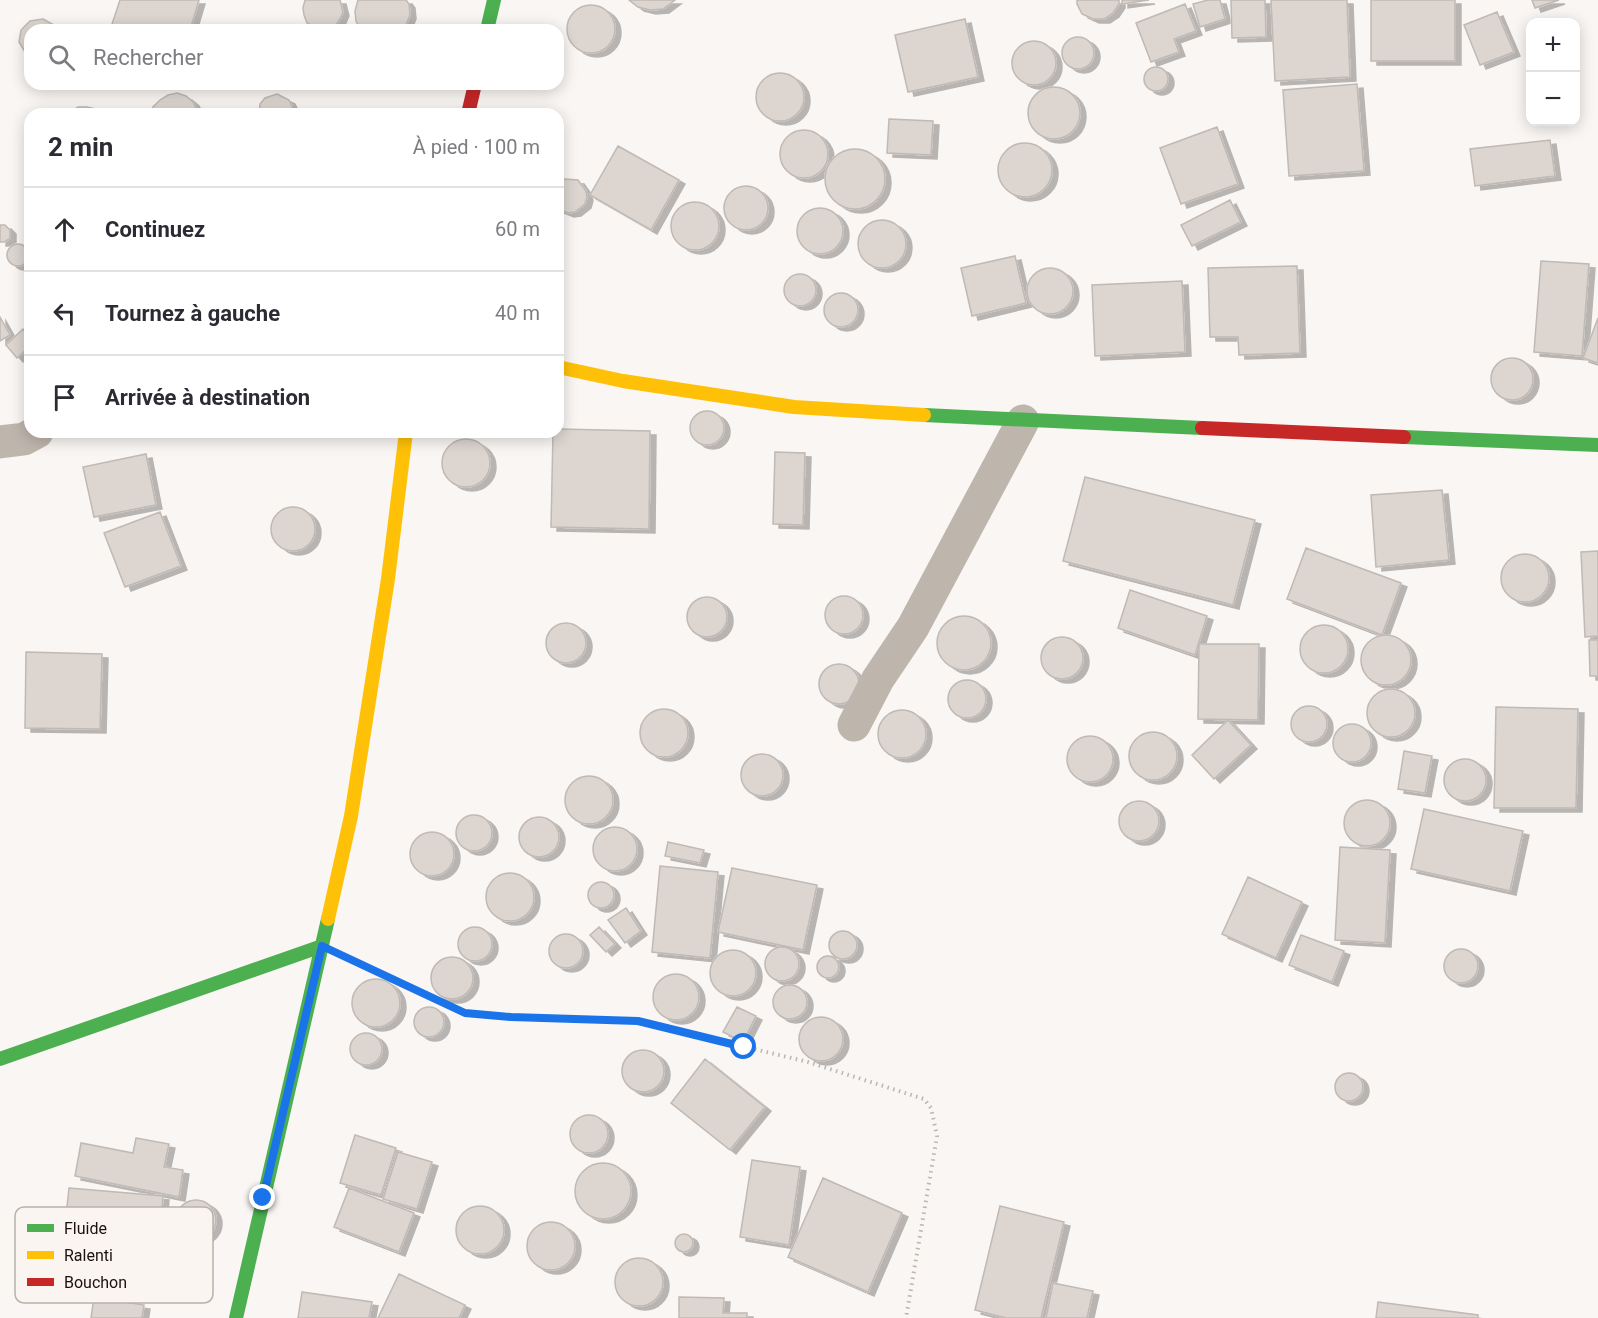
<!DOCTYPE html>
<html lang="fr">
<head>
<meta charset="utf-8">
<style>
	:root { --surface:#fff; --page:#f2f2f3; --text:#2b2b33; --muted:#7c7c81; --line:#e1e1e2 }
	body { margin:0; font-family:Roboto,sans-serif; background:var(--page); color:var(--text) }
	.controls { position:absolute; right:18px; top:18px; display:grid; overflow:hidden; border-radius:12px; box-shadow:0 3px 15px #0003 }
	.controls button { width:54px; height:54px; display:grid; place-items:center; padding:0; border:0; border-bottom:2px solid var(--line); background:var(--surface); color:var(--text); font:30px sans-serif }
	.stop { position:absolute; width:18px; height:18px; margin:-14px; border:4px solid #1a73e8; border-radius:50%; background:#fff }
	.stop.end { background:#1a73e8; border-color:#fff; box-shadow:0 2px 6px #0008 }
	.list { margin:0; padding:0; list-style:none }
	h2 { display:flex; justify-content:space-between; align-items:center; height:78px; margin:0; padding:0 24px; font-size:26px }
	h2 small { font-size:20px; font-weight:400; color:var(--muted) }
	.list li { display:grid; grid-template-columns:39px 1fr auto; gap:18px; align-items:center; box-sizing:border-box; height:84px; padding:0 24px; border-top:2px solid var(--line) }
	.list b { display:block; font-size:22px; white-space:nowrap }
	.list em { font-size:20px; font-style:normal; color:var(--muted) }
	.icon { flex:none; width:33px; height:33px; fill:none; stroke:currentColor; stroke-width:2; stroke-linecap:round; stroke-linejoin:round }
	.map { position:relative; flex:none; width:1598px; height:1318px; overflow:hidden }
	.search { position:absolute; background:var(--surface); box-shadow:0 3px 15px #0003; left:24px; top:24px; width:540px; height:66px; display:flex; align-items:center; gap:15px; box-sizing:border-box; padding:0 21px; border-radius:18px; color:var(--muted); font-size:22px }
	.panel { position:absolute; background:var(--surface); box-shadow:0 3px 15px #0003; left:24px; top:108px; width:540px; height:330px; border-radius:18px }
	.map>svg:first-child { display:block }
</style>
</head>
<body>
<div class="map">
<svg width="1598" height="1318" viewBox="0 0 1598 1318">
	<defs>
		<filter id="shadow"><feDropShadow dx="6" dy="4" stdDeviation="0" flood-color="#0004"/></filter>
	</defs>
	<rect width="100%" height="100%" fill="#f9f6f3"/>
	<path fill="#dcd5d0" stroke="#c0b9b4" stroke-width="1.5" filter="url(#shadow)" d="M120,0H199L190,30H110Z
		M305,0H340L343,12L340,19L336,25L329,29L321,30L314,27L307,23L304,15L303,8Z
		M358,0H406L409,4L410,15L406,25L403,30H361L356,21L355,11Z
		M629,0H675L663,9L650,10L638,7Z
		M1077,0H1119V4L1113,13L1104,19H1093L1082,14L1077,4Z
		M1122,0H1149L1122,4Z
		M1208,0H1220L1225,19L1200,27L1193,4Z
		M1231,0H1265L1266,37L1232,38Z
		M1271,0H1347L1350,77L1275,81Z
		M1371,0H1455V61H1371Z
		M1532,0H1559L1535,8Z
		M1185,4L1196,31L1174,39L1179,52L1151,62L1136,23Z
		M567 29a24 24 0 1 1 48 0a24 24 0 1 1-48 0Z
		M1497,12L1514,52L1480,65L1464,25Z
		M43,19L54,25L56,30H30V55L25,52L19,42L21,30L30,21Z
		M965,19L978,77L908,92L895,35Z
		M1062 53a16 16 0 1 1 32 0a16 16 0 1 1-32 0Z
		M1012 63a22 22 0 1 1 44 0a22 22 0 1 1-44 0Z
		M1144 79a12 12 0 1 1 24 0a12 12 0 1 1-24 0Z
		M756 97a24 24 0 1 1 48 0a24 24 0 1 1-48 0Z
		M1357,84L1364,171L1289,176L1283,90Z
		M1028 113a26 26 0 1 1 52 0a26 26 0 1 1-52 0Z
		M177,93L186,96L193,102L199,114H151L153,107L160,100L168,95Z
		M277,94L289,100L292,106V114H259L260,104L265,98Z
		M78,107H87L96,109L102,114H68Z
		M889,119L933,121L931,155L887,153Z
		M1217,127L1238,184L1181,204L1160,148Z
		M780 154a24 24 0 1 1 48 0a24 24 0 1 1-48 0Z
		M1550,140L1555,176L1475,186L1470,149Z
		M998 170a27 27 0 1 1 54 0a27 27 0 1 1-54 0Z
		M618,146L679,180L651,230L590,195Z
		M825 179a30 30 0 1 1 60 0a30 30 0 1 1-60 0Z
		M564,179L578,180L586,191L587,197L585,204L575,212L568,213L558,209V183Z
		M724 208a22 22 0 1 1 44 0a22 22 0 1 1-44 0Z
		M1230,200L1241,222L1192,246L1181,225Z
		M671 226a24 24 0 1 1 48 0a24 24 0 1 1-48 0Z
		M797 231a23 23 0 1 1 46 0a23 23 0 1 1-46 0Z
		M858 244a24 24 0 1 1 48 0a24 24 0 1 1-48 0Z
		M0,225H5L10,230V238L4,242H0Z
		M7 255a11 11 0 1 1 22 0a11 11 0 1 1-22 0Z
		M1015,256L1026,303L972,316L961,268Z
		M1541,261L1589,264L1582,356L1534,352Z
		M1297,266L1300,353L1239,355L1238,337H1210L1208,268Z
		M1027 291a23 23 0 1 1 46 0a23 23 0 1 1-46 0Z
		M784 290a16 16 0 1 1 32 0a16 16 0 1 1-32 0Z
		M1182,281L1185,352L1095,356L1092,285Z
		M824 310a17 17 0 1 1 34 0a17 17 0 1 1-34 0Z
		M0,317L10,335L0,341Z
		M1598,318V363L1583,358Z
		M23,329L30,336V346L17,358L6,345Z
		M1491 379a21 21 0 1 1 42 0a21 21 0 1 1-42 0Z
		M690 428a17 17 0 1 1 34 0a17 17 0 1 1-34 0Z
		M558,429L650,431L649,529L551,527L553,432H558Z
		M442 463a24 24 0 1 1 48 0a24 24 0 1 1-48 0Z
		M775,452L805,453L803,525L773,524Z
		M146,454L156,505L94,517L83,467Z
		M1085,477L1255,520L1233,605L1063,561Z
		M1442,490L1449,560L1376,567L1371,495Z
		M271 529a22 22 0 1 1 44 0a22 22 0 1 1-44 0Z
		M160,512L181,566L125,587L104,533Z
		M1306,548L1401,583L1382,635L1287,599Z
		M1598,551V636L1585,637L1581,552Z
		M1501 578a24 24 0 1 1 48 0a24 24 0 1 1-48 0Z
		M1130,590L1207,616L1195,655L1118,628Z
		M825 615a19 19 0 1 1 38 0a19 19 0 1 1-38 0Z
		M687 617a20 20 0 1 1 40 0a20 20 0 1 1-40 0Z
		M937 643a27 27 0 1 1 54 0a27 27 0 1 1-54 0Z
		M546 643a20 20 0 1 1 40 0a20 20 0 1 1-40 0Z
		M1300 649a24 24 0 1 1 48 0a24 24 0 1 1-48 0Z
		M1361 660a25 25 0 1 1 50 0a25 25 0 1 1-50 0Z
		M1041 658a21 21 0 1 1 42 0a21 21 0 1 1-42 0Z
		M1589,640H1598V676H1590Z
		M1199,644H1259L1258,720L1198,719Z
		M26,652L102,654L100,729L25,728Z
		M819 684a20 20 0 1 1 40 0a20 20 0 1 1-40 0Z
		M948 699a19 19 0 1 1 38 0a19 19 0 1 1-38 0Z
		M1367 713a24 24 0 1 1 48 0a24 24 0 1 1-48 0Z
		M1291 724a18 18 0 1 1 36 0a18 18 0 1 1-36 0Z
		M1496,707L1578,709L1576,808H1494Z
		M640 733a24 24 0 1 1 48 0a24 24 0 1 1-48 0Z
		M878 734a24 24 0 1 1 48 0a24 24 0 1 1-48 0Z
		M1228,720L1251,745L1214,779L1192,755Z
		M1333 743a19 19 0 1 1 38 0a19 19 0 1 1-38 0Z
		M1129 756a24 24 0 1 1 48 0a24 24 0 1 1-48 0Z
		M1067 759a23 23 0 1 1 46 0a23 23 0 1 1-46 0Z
		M1404,751L1432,756L1425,793L1398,789Z
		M741 775a21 21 0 1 1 42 0a21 21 0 1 1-42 0Z
		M1444 780a21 21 0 1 1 42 0a21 21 0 1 1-42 0Z
		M565 800a24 24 0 1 1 48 0a24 24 0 1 1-48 0Z
		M1344 823a23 23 0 1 1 46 0a23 23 0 1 1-46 0Z
		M1119 821a20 20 0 1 1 40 0a20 20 0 1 1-40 0Z
		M1424,809L1523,831L1510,891L1411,869Z
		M456 833a18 18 0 1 1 36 0a18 18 0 1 1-36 0Z
		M519 837a20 20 0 1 1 40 0a20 20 0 1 1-40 0Z
		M593 849a22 22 0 1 1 44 0a22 22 0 1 1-44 0Z
		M410 854a22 22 0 1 1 44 0a22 22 0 1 1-44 0Z
		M668,842L704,850L700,863L665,856Z
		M1340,847L1390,850L1385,943L1335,940Z
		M660,866L718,872L710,958L652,952Z
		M732,868L817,885L803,950L718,932Z
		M486 897a24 24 0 1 1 48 0a24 24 0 1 1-48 0Z
		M1248,877L1302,902L1276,958L1222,934Z
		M588 895a13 13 0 1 1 26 0a13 13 0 1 1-26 0Z
		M626,908L641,931L625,943L608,920Z
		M599,927L615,944L606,952L590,935Z
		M458 944a17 17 0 1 1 34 0a17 17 0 1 1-34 0Z
		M829 945a14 14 0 1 1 28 0a14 14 0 1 1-28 0Z
		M549 951a17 17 0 1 1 34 0a17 17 0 1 1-34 0Z
		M1301,935L1344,951L1332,982L1289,965Z
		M765 964a17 17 0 1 1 34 0a17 17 0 1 1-34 0Z
		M1444 966a17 17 0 1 1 34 0a17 17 0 1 1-34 0Z
		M710 973a23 23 0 1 1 46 0a23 23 0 1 1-46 0Z
		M817 967a11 11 0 1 1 22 0a11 11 0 1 1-22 0Z
		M431 978a21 21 0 1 1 42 0a21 21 0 1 1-42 0Z
		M653 997a23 23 0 1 1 46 0a23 23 0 1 1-46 0Z
		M352 1003a24 24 0 1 1 48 0a24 24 0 1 1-48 0Z
		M773 1002a17 17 0 1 1 34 0a17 17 0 1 1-34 0Z
		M737,1007L756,1016L743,1042L723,1032Z
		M414 1022a15 15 0 1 1 30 0a15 15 0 1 1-30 0Z
		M799 1039a22 22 0 1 1 44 0a22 22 0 1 1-44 0Z
		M350 1049a16 16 0 1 1 32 0a16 16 0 1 1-32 0Z
		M622 1071a21 21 0 1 1 42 0a21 21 0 1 1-42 0Z
		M705,1059L765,1107L730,1150L671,1103Z
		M1335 1087a14 14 0 1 1 28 0a14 14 0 1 1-28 0Z
		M570 1134a19 19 0 1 1 38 0a19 19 0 1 1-38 0Z
		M355,1135L396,1148L381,1195L340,1183Z
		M136,1138L169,1144L164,1167L183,1170L179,1197L75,1176L81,1143L133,1153Z
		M398,1152L432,1162L417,1209L383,1199Z
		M752,1160L800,1167L789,1245L740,1237Z
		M575 1191a28 28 0 1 1 56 0a28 28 0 1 1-56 0Z
		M823,1178L902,1213L868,1292L788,1257Z
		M69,1188L163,1196L160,1233L65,1225Z
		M349,1188L414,1213L399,1252L334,1227Z
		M176 1220a20 20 0 1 1 40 0a20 20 0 1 1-40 0Z
		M1000,1206L1064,1222L1041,1318H1006L975,1310Z
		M456 1230a24 24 0 1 1 48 0a24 24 0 1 1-48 0Z
		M527 1246a24 24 0 1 1 48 0a24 24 0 1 1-48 0Z
		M675 1243a9 9 0 1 1 18 0a9 9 0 1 1-18 0Z
		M615 1282a24 24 0 1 1 48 0a24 24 0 1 1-48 0Z
		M399,1274L465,1305L459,1318H378Z
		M1053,1283L1093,1291L1087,1318H1046Z
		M302,1292L372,1302L369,1318H298Z
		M94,1297L144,1305L142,1318H91Z
		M679,1297L724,1298L723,1313H747V1318H679Z
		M1378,1302L1478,1315V1318H1376Z"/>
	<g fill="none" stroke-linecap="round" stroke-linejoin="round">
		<path stroke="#bdb5b0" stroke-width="4" stroke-dasharray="1.5 4.5" stroke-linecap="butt" d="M361,965L465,1013L511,1017L638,1021L808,1062L924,1099L931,1108L937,1136L906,1318"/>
		<path stroke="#beb5ad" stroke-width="33" d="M0,442L24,439L37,432
			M854,725L878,679L913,627L1023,421"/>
		<path stroke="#4caf50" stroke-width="14" d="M487,30L494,0
			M924,415L1202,428
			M1404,437L1598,445
			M0,1059L322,946
			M236,1318L328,919"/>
		<path stroke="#ffc107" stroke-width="14" d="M558,367L623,381L794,407L924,415
			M328,919L351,816L388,579L406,432"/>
		<path stroke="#c62828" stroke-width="14" d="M468,114L475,84
			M1202,428L1404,437"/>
	</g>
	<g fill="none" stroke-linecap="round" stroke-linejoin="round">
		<path stroke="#1a73e8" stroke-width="8" d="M263,1198L322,946L465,1013L511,1017L638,1021L744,1047"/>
	</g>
	<rect x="15" y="1207" width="198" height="96" rx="9" fill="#fbf5f1" stroke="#b8b1ac" stroke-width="1.5"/>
	<rect x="27" y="1224" width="27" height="8" fill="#4caf50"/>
	<rect x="27" y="1251" width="27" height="8" fill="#ffc107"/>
	<rect x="27" y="1278" width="27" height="8" fill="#c62828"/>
	<g font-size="16" fill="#1c110b">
		<text x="64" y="1234">Fluide</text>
		<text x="64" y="1261">Ralenti</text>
		<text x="64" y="1288">Bouchon</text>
	</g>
</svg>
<div class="controls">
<button>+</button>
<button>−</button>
</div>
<div class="stop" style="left:744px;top:1047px"></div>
<div class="stop end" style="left:263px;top:1198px"></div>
<div class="search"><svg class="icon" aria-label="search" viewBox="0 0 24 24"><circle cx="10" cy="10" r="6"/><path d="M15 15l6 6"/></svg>Rechercher</div>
<section class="panel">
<h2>2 min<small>À pied · 100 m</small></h2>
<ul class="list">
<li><svg class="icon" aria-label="ahead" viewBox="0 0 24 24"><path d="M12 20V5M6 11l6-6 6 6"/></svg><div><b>Continuez</b></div><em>60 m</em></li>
<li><svg class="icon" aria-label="left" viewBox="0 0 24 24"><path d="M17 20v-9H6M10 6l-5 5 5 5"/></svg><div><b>Tournez à gauche</b></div><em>40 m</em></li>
<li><svg class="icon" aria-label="arrive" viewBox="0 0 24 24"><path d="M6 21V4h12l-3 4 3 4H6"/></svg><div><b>Arrivée à destination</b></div></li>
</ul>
</section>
</div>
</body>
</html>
